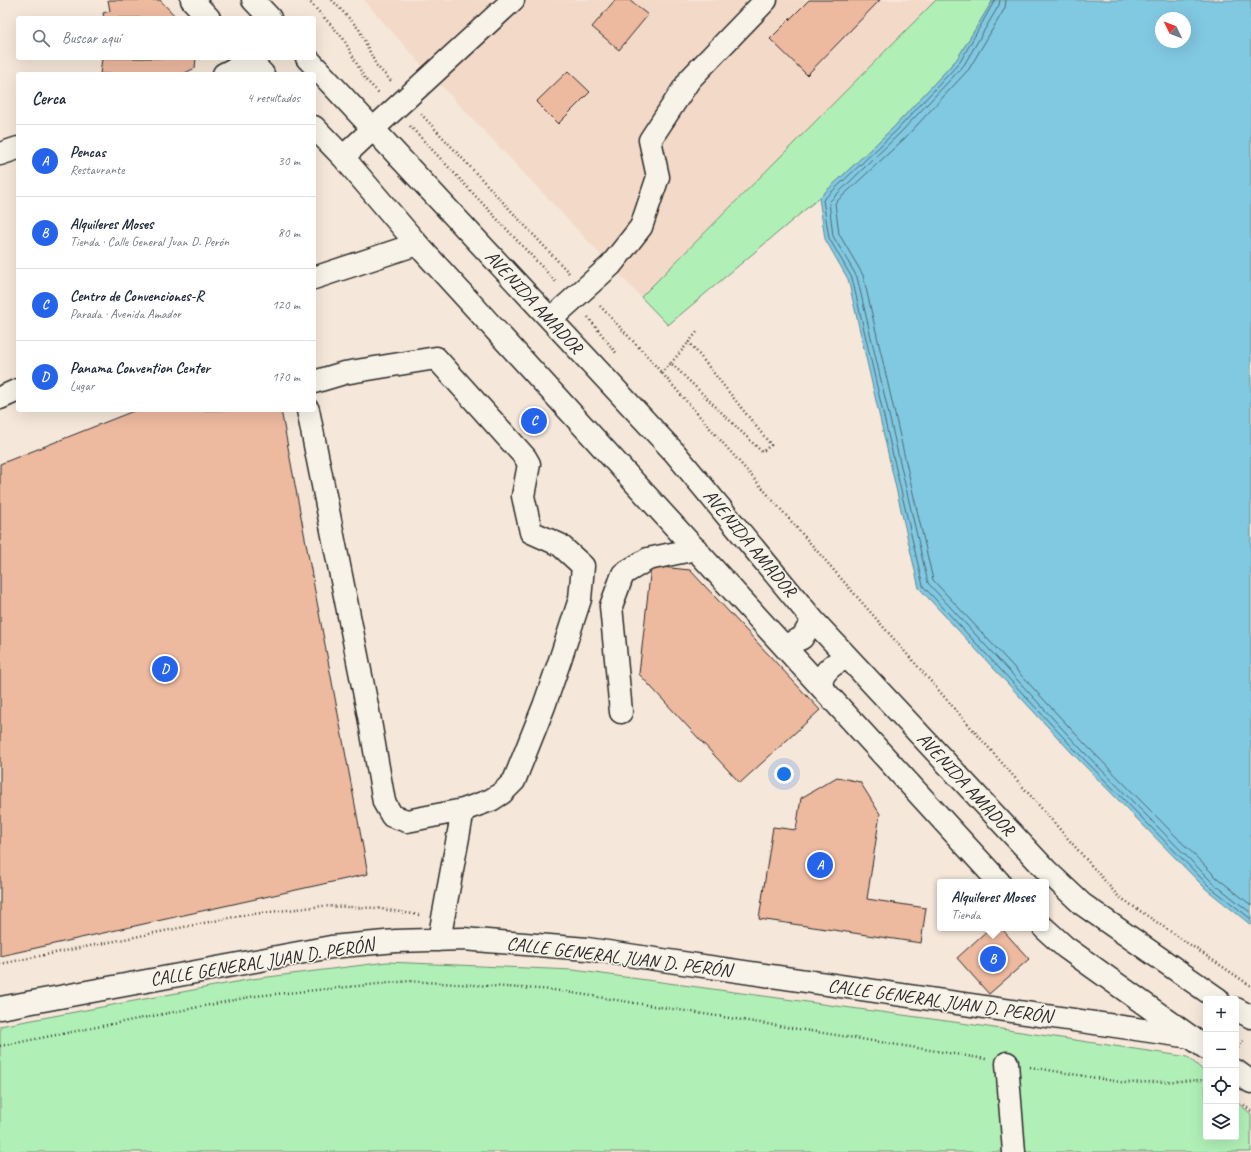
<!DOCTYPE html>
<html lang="es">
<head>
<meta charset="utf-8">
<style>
	:root { --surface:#fff; --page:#f6f6f7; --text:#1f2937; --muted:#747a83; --line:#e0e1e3; --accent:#2563eb }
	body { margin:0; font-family:Caveat,sans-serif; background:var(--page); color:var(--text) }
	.controls { position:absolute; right:12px; bottom:12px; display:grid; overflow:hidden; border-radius:4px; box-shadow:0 4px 16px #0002 }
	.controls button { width:36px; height:36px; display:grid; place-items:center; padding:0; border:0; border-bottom:1px solid var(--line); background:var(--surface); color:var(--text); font:20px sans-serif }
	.compass { position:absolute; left:1155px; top:12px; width:36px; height:36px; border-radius:50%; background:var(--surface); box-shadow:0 4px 16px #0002; rotate:313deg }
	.you { position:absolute; left:784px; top:774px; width:14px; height:14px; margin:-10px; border:3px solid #fff; border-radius:50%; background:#1a73e8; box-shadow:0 0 0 6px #1a73e833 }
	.badge { display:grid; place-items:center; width:26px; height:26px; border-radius:50%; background:var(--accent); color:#fff; font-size:13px; font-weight:700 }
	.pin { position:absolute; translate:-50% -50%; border:2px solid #fff; box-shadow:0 1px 4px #0006 }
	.popup { position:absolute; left:937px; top:879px; width:112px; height:52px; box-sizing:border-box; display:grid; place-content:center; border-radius:4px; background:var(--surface); filter:drop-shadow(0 1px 3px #0005); font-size:13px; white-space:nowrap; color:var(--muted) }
	.popup b { font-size:15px; color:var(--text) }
	.popup::after { content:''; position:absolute; left:50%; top:100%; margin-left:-8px; border:8px solid transparent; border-top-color:var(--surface) }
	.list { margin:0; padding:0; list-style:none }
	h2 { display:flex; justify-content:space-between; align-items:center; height:52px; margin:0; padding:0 16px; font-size:17px }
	h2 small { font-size:13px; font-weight:400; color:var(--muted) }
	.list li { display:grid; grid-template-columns:26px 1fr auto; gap:12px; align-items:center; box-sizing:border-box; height:72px; padding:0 16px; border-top:1px solid var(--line) }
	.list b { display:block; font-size:15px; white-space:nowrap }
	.list p { margin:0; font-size:13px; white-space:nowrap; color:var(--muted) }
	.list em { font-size:13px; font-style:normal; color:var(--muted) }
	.icon { flex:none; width:22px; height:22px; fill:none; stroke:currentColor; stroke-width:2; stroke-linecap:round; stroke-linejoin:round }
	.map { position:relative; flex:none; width:1251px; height:1152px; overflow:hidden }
	.search { position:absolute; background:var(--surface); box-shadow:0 4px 16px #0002; left:16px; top:16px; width:300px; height:44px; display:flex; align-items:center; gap:10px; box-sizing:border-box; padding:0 14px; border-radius:4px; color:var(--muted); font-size:15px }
	.panel { position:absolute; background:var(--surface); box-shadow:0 4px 16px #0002; left:16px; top:72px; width:300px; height:340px; border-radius:4px }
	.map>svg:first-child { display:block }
</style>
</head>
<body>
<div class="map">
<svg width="1251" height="1152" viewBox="0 0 1251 1152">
	<rect width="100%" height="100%" fill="#f5e7d9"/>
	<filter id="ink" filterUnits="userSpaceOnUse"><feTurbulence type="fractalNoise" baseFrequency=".025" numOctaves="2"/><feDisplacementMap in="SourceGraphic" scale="8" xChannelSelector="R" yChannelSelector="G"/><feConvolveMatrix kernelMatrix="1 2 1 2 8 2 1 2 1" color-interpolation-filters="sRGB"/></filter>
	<g filter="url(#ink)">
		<path fill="#f3d9c8" d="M364,0H936L641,297L418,61Z"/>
		<path fill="#b0f0b7" stroke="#6e8e71" d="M936,0H993L957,59L894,127L819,198L668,325L641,297Z
			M387,962L573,970L961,1023L1188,1057L1206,1073V1137H1236V1101L1251,1114V1152H0V1026L252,979Z"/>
		<path fill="#81c8e1" stroke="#5f8998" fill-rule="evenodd" d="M993,0H1251V925L1206,889L1073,754L919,588L848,279L825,239L819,198L894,127L957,59ZM1161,18H1185V42H1161Z"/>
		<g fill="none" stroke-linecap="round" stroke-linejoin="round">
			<path stroke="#4d6a74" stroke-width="1" d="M995,0L960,62L897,130L823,200L829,238L852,278L923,586L1076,751L1209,886L1251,919
				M1000,0L999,5L964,65L900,133L829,202L833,236L857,277L928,583L1080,748L1212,882L1251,913
				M1006,0L1005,8L969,69L905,138L835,203L839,234L863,275L933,580L1084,743L1216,877L1251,905"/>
		</g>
		<path fill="#edb99f" stroke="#2b2b2b" d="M108,0H160L177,18H104L103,13L110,11Z
			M615,0H629L648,15L619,50L592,27Z
			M809,0H880L807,75L770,39Z
			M102,58H196L195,68L183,74H100Z
			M568,71L590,92L558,124L536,102Z
			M136,410H281L368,874L0,956V464Z
			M651,566L690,570L820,710L740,783L639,674Z
			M837,777L860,782L880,814L867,899L926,908L921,943L759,919L773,827L796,830L801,798Z
			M990,928H1001L1029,959L989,994L957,958Z"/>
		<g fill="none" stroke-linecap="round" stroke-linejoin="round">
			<defs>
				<path id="minor" d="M224,74L250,61
					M373,129L513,0
					M0,154L18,148
					M314,278L417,244
					M551,319L611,265L641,227L658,177L650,140L690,79L766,0
					M0,398L18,390
					M308,410L369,716L384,802L392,816L407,821L463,810L491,800L502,793L514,781L544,706L560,660L580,599L583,566L560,545L531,532L523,496L529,464L525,457L436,358L344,373L314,382
					M621,712L611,606L623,574L648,559L696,549
					M439,940L463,810
					M0,1008L331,947L396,941L463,939L587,949L1191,1037
					M1007,1063L1014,1152"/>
				<path id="major" d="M192,0L209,18
					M253,0L270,18
					M248,58L263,74
					M307,58L675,453L813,620L1046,870L1082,904L1218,999
					M314,127L343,157L417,244L999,882
					M343,157L373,129
					M784,646L802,638L813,620
					M819,684C826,669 833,663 848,658
					M1044,928L1065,947L1206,1048
					M1236,1009L1251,1017
					M1236,1071L1251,1082"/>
			</defs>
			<use href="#minor" stroke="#2b2b2b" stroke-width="25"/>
			<use href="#major" stroke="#2b2b2b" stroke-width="25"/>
			<path stroke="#2b2b2b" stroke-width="2.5" stroke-dasharray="1 3" stroke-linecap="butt" d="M308,0L343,38L365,79L379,93
				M332,0L359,29L376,65L391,81
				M421,114L569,273
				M410,126L557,283
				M600,306L647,356L1118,896L1251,986
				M588,317L617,354
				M671,363L689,342
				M661,373L671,363L762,452L771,445L689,342L697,332
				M0,964L244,915L323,906L375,908L419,915
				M0,1046L255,996L409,981L554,990L986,1059
				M1238,1048L1244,1039
				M1030,1067L1126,1083L1206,1080
				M1244,1105L1251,1111"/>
			<use href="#minor" stroke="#f7f3e8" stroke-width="22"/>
			<use href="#major" stroke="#f7f3e8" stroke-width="22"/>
		</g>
	</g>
	<g text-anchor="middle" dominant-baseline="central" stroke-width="3" stroke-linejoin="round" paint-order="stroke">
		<g font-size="19" fill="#2b2b2b" stroke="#f7f3e8">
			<text transform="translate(534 302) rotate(47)">AVENIDA AMADOR</text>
			<text transform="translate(750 543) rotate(50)">AVENIDA AMADOR</text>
			<text transform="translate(966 784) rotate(47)">AVENIDA AMADOR</text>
			<text transform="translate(619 957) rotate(7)">CALLE GENERAL JUAN D. PERÓN</text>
			<text transform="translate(262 962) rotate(-9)">CALLE GENERAL JUAN D. PERÓN</text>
			<text transform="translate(940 1001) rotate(8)">CALLE GENERAL JUAN D. PERÓN</text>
		</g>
	</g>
</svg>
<div class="controls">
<button>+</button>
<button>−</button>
<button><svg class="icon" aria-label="locate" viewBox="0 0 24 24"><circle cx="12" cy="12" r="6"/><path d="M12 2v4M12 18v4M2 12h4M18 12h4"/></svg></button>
<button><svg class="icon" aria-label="layers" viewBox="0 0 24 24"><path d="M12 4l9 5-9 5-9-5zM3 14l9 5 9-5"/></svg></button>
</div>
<svg class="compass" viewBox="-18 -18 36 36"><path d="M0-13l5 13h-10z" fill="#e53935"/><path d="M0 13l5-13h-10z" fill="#747a83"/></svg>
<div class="you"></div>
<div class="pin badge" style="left:820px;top:865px">A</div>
<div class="pin badge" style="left:993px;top:959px">B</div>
<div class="popup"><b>Alquileres Moses</b>Tienda</div>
<div class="pin badge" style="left:534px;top:421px">C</div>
<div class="pin badge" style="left:165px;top:669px">D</div>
<div class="search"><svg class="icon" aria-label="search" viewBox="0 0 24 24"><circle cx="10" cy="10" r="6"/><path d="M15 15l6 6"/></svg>Buscar aquí</div>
<section class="panel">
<h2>Cerca<small>4 resultados</small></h2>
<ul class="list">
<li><span class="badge">A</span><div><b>Pencas</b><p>Restaurante</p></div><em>30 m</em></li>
<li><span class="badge">B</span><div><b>Alquileres Moses</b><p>Tienda · Calle General Juan D. Perón</p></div><em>80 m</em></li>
<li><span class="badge">C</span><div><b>Centro de Convenciones-R</b><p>Parada · Avenida Amador</p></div><em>120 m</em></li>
<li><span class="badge">D</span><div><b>Panama Convention Center</b><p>Lugar</p></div><em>170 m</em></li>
</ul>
</section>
</div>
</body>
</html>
